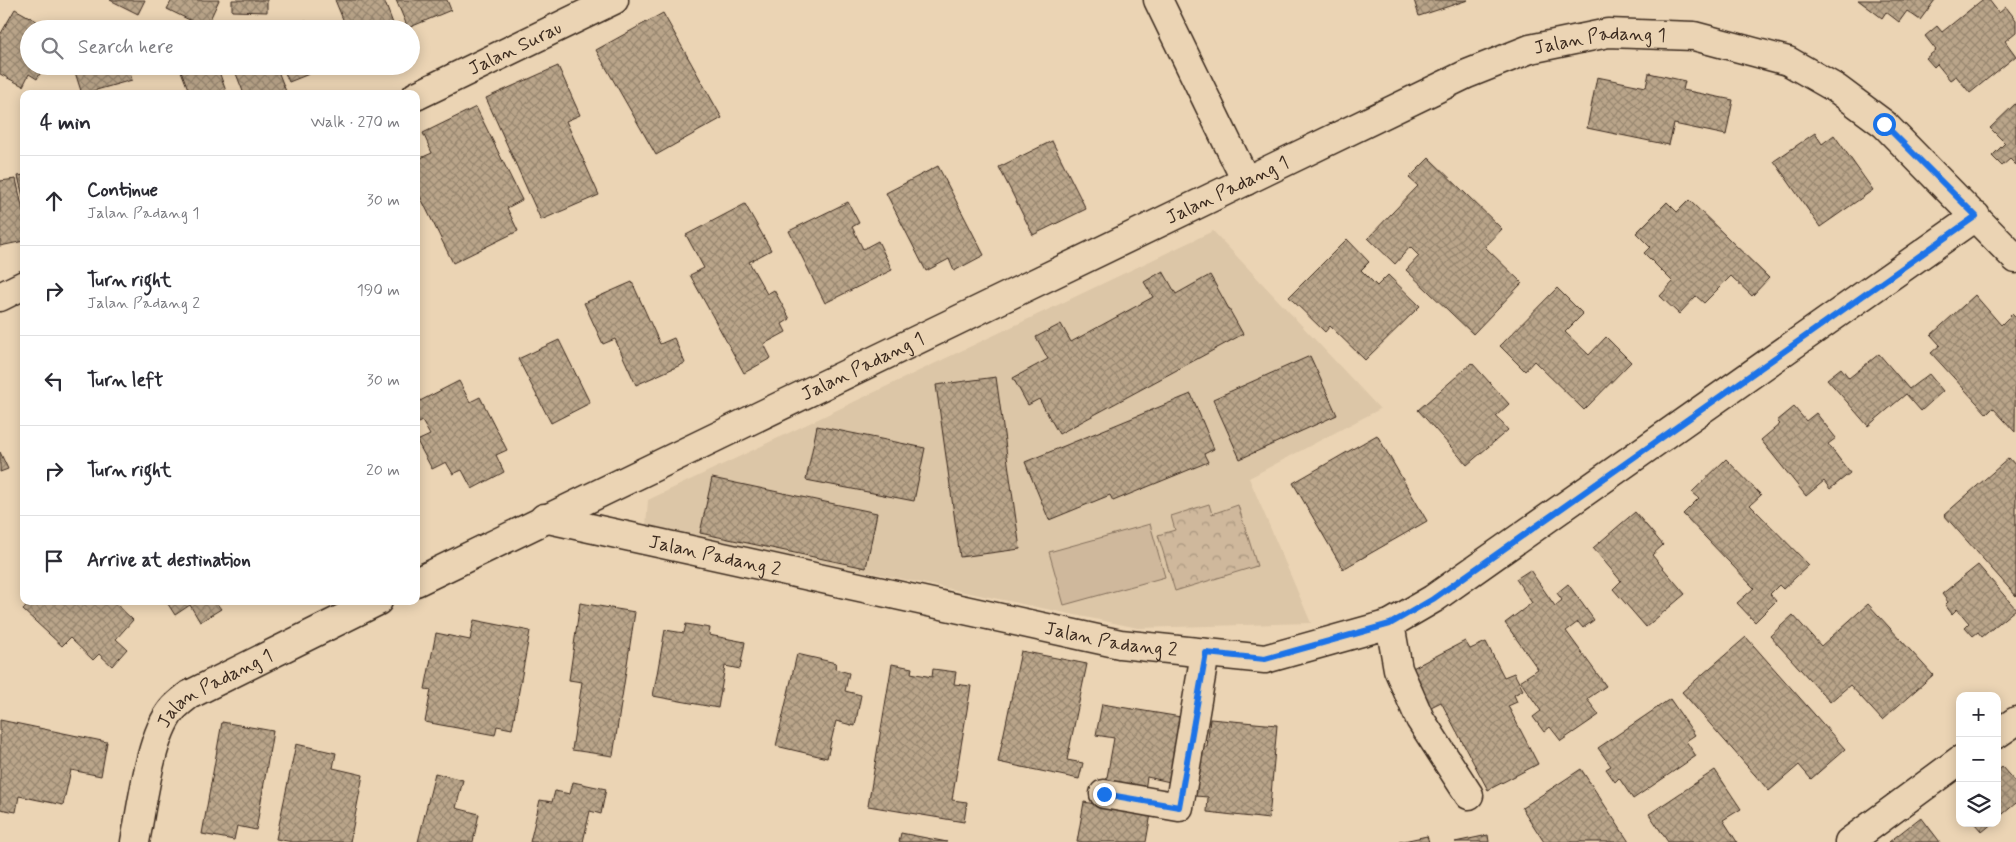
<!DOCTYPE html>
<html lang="en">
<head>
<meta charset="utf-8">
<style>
	:root { --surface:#fff; --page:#f2f2f3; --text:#2b2b33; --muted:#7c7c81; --line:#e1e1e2 }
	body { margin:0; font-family:Mynerve,sans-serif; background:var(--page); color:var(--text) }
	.controls { position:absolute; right:15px; bottom:15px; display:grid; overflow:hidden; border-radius:10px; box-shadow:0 2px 12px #0003 }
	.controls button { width:45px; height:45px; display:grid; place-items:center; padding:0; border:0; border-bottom:1px solid var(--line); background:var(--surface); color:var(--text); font:25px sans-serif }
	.stop { position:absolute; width:15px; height:15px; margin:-11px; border:4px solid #1a73e8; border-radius:50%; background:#fff }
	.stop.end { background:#1a73e8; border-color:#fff; box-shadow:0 1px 5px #0008 }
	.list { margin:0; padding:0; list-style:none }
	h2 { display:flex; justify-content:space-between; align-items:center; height:65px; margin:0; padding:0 20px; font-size:21px }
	h2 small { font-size:16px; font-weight:400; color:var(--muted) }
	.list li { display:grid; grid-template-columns:32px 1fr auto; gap:15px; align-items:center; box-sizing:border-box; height:90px; padding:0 20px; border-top:1px solid var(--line) }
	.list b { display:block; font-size:19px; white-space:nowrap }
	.list p { margin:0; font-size:16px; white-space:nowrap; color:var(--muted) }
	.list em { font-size:16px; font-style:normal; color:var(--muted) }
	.icon { flex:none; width:28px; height:28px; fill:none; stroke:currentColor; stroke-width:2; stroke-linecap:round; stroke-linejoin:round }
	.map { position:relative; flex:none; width:2016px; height:842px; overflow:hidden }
	.search { position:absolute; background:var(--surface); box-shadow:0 2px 12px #0003; left:20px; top:20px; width:400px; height:55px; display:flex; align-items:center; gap:12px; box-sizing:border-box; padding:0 18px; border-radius:28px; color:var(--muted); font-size:19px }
	.panel { position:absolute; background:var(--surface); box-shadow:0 2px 12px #0003; left:20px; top:90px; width:400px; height:515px; border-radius:10px }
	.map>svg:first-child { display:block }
</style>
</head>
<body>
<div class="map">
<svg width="2016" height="842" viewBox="0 0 2016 842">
	<defs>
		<pattern id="forest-crowns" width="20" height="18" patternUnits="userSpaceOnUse" patternTransform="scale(1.25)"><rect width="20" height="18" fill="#cfb89c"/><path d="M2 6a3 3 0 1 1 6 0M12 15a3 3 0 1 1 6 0" fill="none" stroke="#a9967f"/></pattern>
		<pattern id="building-cross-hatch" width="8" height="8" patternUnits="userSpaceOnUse" patternTransform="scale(1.25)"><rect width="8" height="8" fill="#baa58a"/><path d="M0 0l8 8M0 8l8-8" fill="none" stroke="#988770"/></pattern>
	</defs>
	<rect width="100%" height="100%" fill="#ebd4b4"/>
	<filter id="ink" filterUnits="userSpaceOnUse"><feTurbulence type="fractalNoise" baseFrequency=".02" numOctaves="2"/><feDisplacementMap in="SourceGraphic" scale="10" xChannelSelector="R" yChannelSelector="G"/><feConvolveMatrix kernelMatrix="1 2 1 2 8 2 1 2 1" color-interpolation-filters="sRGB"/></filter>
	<g filter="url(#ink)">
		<path fill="#dcc6a7" d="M1213,231L1380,409L1249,478L1311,623L1138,628L646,526L648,500Z"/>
		<path fill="url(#forest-crowns)" stroke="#85715d" d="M1209,504L1212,514L1238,505L1257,566L1175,591L1158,535L1175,530L1171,516Z"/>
		<path fill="#cfb89c" stroke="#85715d" d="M1150,524L1165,577L1064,605L1049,552Z"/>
		<path fill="url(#building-cross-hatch)" stroke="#3b2a1e" d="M110,0H145L138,14Z
			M172,0H219L206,28L167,9Z
			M232,0H267V12L232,11Z
			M335,0H384L394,26L387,29H347Z
			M396,0H447L451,10L408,28Z
			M1414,0H1468L1419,16Z
			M1858,0H1935L1920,20L1907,11L1899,22L1886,12L1882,18Z
			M1982,0H1989L1999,13L2006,7L2016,20V32L2005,41L2016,56L1970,93L1956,76L1950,80L1937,64L1934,67L1926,58L1936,50L1925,36L1937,26L1942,32Z
			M15,9L51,29H29V66H44L37,79L29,74L23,86L0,74V35Z
			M663,13L722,118L656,155L596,50Z
			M306,20L309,29H285Z
			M73,66H128L132,80L82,94Z
			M179,66H217L227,94H190Z
			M233,66H276L287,94H244Z
			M282,66H329L289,82Z
			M558,66L580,115L566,121L599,195L541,220L486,98Z
			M1649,73L1685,81L1683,90L1733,100L1726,135L1674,124L1669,145L1587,128L1597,77L1646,87Z
			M2016,103V165L2010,159L2002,166L1992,156L2005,143L1990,128Z
			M476,107L522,200L507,208L518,231L453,263L416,188V160L432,153L423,133Z
			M1815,133L1822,144L1834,135L1873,190L1820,227L1774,161Z
			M1052,141L1086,209L1033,235L999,167Z
			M1429,158L1502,229L1485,247L1522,283L1473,334L1406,270L1419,256L1410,247L1395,264L1368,238L1418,186L1409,178Z
			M938,166L984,255L954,271L949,259L926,271L886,193Z
			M24,175V201L18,176Z
			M16,179L24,215V241L0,246V181Z
			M1689,200L1769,278L1752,296L1731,276L1704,303L1696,296L1679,314L1660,296L1673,282L1644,253L1650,247L1636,233L1667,202L1677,212Z
			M848,202L859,223L852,227L863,249L878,241L892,270L825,303L789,231Z
			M745,204L771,250L749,262L767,294L774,290L790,319L782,324L786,332L764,344L771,358L744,373L690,275L704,268L686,235Z
			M1347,239L1369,262L1361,270L1377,286L1388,275L1420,306L1365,360L1330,326L1325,332L1289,297Z
			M1163,271L1176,294L1210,275L1243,334L1059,434L1039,399L1028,405L1013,378L1048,359L1036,337L1061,324L1071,342L1153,297L1144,282Z
			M632,282L660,344L674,338L685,363L636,385L615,339L603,344L584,303Z
			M1557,288L1583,314L1565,332L1589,355L1606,337L1631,362L1584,410L1534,361L1525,371L1500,346Z
			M1975,295L2001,325L2012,314L2016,318L2015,432L1993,408L1987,414L1931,353L1940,345L1931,335Z
			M559,340L590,403L551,423L518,359Z
			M1879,354L1909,389L1929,374L1943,391L1921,411L1906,394L1868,426L1827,379L1841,368L1849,378Z
			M1310,356L1337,415L1240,459L1213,399Z
			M1472,363L1509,404L1496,416L1508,430L1467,465L1418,410Z
			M996,377L1020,549L960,557L936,385Z
			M459,381L470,402L480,397L507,450L496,455L504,472L472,489L462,470L453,474L446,462L432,469L417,441L430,435L422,421L416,424V403Z
			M1191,394L1214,449L1204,454L1208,462L1113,501L1110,495L1049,520L1025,462Z
			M1794,407L1806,421L1816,413L1836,438L1828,444L1850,473L1830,489L1824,481L1806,496L1761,440L1780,424L1777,421Z
			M817,426L925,448L914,501L806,480Z
			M1377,435L1427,521L1343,569L1293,483Z
			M0,452L8,469L0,472Z
			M2009,458L2016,466V596L1944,515Z
			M1726,459L1761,495L1750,505L1809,565L1783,589L1779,585L1770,594L1776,601L1755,622L1737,603L1754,588L1683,514L1699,498L1692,492Z
			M712,478L877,513L866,568L700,533Z
			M1635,512L1663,545L1652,555L1685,594L1646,627L1613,589L1621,581L1593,548Z
			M1978,565L2016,609L1982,637L1978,632L1973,636L1965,627L1969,623L1957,609L1952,614L1945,605L1948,602L1942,594Z
			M1530,570L1555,606L1562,600L1557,593L1568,584L1594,620L1583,628L1578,622L1566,631L1606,686L1587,699L1599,715L1561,741L1550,727L1544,732L1533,717L1541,711L1520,681L1538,669L1505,623L1532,603L1516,579Z
			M31,601H113L133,620L116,639L127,649L112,666L99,654L93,660L70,638L62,646L23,610Z
			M166,601H215L221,609L200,622L190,605L175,615Z
			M580,603L635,612L613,756L572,750L582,682L569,680Z
			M1868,604L1933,675L1882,720L1850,685L1830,702L1770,636L1793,615L1821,646Z
			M474,620L530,631L512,729L497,726L495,735L425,722L431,690L425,689L436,633L470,640Z
			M686,624L710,628L709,635L745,642L740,669L725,666L718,708L653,696L665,630L684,633Z
			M1746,637L1845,749L1811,779L1799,765L1769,791L1682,692Z
			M1465,641L1470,649L1486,642L1504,677L1514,673L1523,690L1514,695L1517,702L1508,706L1538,764L1488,790L1441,702L1425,710L1405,672Z
			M1021,651L1087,664L1067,760L1083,763L1079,779L998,762Z
			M797,654L836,663L835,669L849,673L845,691L861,695L855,726L836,721L827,758L776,746Z
			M892,664L912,668L911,673L932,677L933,669L956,672L954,684L971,686L952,800L967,802L964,822L868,806Z
			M1670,699L1695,735L1686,741L1696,756L1633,799L1619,778L1615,782L1606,769L1611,766L1598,748Z
			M1102,704L1181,717L1170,782L1147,777L1145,790L1106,783L1114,738L1096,735Z
			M1210,719L1277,725L1269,819L1207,812L1208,797L1195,796L1199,746L1207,747Z
			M0,720L107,742L101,776L71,770L63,805L19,796L16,812L0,809Z
			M222,722L273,731L256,830L237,826L234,840L202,834Z
			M296,744L336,753L333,768L363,775L350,842H293L276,839Z
			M2002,767L2016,783V803L1997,819V771Z
			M1581,769L1629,842H1544L1522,808Z
			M1715,770L1741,809L1723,820L1737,842H1668L1649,814Z
			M435,773L463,780L456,808L479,814L473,842H418Z
			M573,782L606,789L601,814L590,811L583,842H530L540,800L552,802L555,791L570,794Z
			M1084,802L1151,814L1146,842H1077Z
			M1921,817L1940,842H1889Z
			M1974,823H1993L1982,832Z
			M901,833L947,842H899Z
			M1488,835L1489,842H1455Z
			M1427,836L1429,842H1399Z"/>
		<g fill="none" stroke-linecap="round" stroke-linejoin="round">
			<defs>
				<g id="minor">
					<path d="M1158,0L1246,181"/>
					<path id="s1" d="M416,96L614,0"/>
					<path d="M0,297L24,285"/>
					<path id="s2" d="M544,518L1120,644L1265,659L1390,624L1433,599L1976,216"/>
					<path id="s3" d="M416,582L1467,74L1530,49L1608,33L1694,36L1788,61L1837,89L1884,124L2016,259"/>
					<path d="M1390,624L1398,669L1420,719L1469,795"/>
					<path d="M1997,734L2016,721"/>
					<path d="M1104,794L1179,807L1205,653"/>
					<path id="s4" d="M135,842C142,807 150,736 172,710C177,704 184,699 189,695L378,601"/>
					<path d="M1849,842L1960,760"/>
				</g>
			</defs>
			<use href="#minor" stroke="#3b2a1e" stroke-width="31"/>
			<use href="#minor" stroke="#ebd4b4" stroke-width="28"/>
		</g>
	</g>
	<g fill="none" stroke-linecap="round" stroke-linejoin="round" filter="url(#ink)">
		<path stroke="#1a73e8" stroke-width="6" d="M1104,794L1179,807L1206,653L1265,659L1390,624L1433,599L1976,216L1884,124"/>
	</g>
	<g text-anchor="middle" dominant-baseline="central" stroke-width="4" stroke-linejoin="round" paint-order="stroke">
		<g font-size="19" fill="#3b2a1e" stroke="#ebd4b4">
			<text stroke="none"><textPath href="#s3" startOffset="1306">Jalan Padang 1</textPath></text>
			<text stroke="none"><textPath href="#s1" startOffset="110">Jalan Surau</textPath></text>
			<text stroke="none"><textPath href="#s3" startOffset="901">Jalan Padang 1</textPath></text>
			<text stroke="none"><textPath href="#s3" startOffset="496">Jalan Padang 1</textPath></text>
			<text stroke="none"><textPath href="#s2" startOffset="175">Jalan Padang 2</textPath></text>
			<text stroke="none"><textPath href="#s2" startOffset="580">Jalan Padang 2</textPath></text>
			<text stroke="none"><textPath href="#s4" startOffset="186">Jalan Padang 1</textPath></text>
		</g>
	</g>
</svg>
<div class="controls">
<button>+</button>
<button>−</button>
<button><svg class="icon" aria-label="layers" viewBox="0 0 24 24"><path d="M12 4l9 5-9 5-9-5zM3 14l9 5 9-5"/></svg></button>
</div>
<div class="stop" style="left:1884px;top:124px"></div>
<div class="stop end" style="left:1104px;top:794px"></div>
<div class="search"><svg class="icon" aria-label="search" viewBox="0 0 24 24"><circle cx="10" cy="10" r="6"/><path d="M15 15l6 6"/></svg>Search here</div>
<section class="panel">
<h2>4 min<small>Walk · 270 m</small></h2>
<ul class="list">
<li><svg class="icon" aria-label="ahead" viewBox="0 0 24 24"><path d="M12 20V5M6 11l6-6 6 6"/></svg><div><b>Continue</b><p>Jalan Padang 1</p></div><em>30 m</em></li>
<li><svg class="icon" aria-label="right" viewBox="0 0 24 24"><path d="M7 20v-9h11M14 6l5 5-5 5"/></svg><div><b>Turn right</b><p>Jalan Padang 2</p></div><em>190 m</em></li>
<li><svg class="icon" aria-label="left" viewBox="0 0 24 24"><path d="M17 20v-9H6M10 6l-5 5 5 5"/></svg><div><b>Turn left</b></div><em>30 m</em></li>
<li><svg class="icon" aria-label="right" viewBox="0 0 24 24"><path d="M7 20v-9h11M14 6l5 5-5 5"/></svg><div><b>Turn right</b></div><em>20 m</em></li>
<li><svg class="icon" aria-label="arrive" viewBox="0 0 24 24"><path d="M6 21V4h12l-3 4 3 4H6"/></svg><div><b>Arrive at destination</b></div></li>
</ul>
</section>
</div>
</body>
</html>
